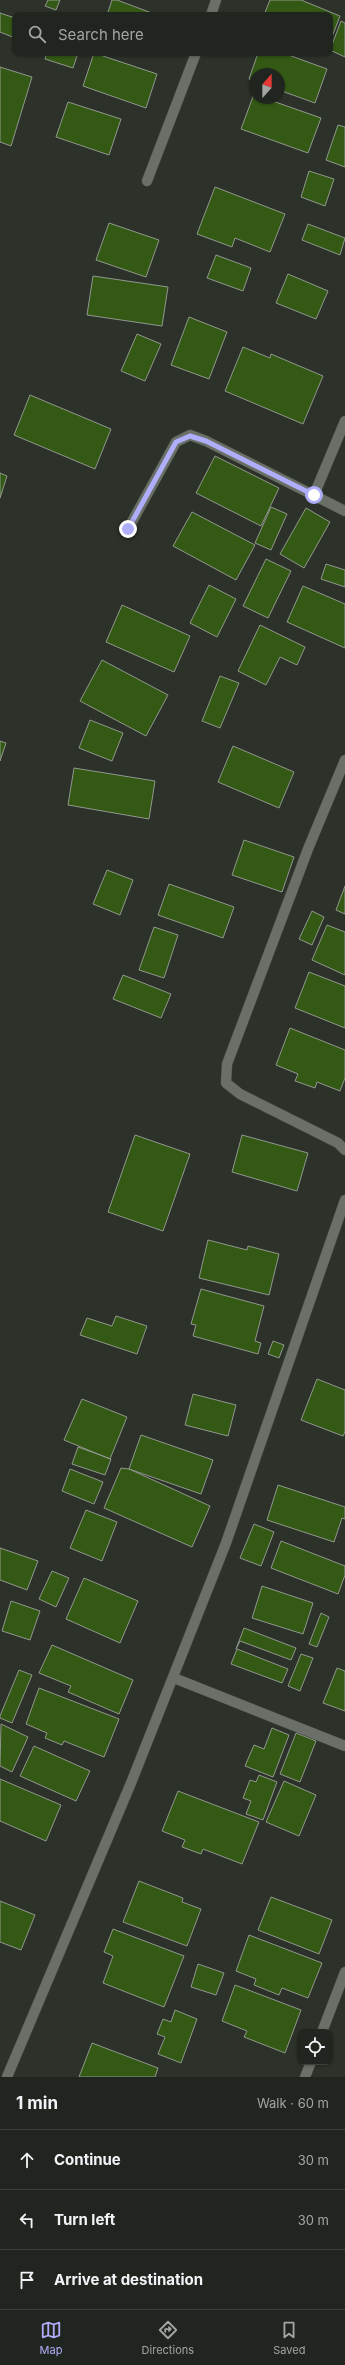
<!DOCTYPE html>
<html lang="en">
<head>
<meta charset="utf-8">
<style>
	:root { --surface:#21251f; --page:#292d28; --text:#f1f3f6; --muted:#a2a5a4; --line:#3e423d; --accent:#afaefa }
	body { margin:0; font-family:Inter,sans-serif; background:var(--page); color:var(--text) }
	.controls { position:absolute; right:12px; bottom:12px; display:grid; overflow:hidden; border-radius:8px; box-shadow:0 1px 3px #0004 }
	.controls button { width:36px; height:36px; display:grid; place-items:center; padding:0; border:0; border-bottom:1px solid var(--line); background:var(--surface); color:var(--text); font:20px sans-serif }
	.compass { position:absolute; left:249px; top:68px; width:36px; height:36px; border-radius:50%; background:var(--surface); box-shadow:0 1px 3px #0004; rotate:21deg }
	.stop { position:absolute; width:12px; height:12px; margin:-9px; border:3px solid #afaefa; border-radius:50%; background:#fff }
	.stop.end { background:#afaefa; border-color:#fff; box-shadow:0 1px 4px #0008 }
	.list { margin:0; padding:0; list-style:none }
	h2 { display:flex; justify-content:space-between; align-items:center; height:52px; margin:0; padding:0 16px; font-size:17px }
	h2 small { font-size:13px; font-weight:400; color:var(--muted) }
	.list li { display:grid; grid-template-columns:26px 1fr auto; gap:12px; align-items:center; box-sizing:border-box; height:60px; padding:0 16px; border-top:1px solid var(--line) }
	.list b { display:block; font-size:15px; white-space:nowrap }
	.list em { font-size:13px; font-style:normal; color:var(--muted) }
	.icon { flex:none; width:22px; height:22px; fill:none; stroke:currentColor; stroke-width:2; stroke-linecap:round; stroke-linejoin:round }
	.map { position:relative; flex:none; width:345px; height:2077px; overflow:hidden }
	.search { position:absolute; background:var(--surface); box-shadow:0 1px 3px #0004; left:12px; right:12px; top:12px; height:44px; display:flex; align-items:center; gap:10px; box-sizing:border-box; padding:0 14px; border-radius:8px; color:var(--muted); font-size:15px }
	.sheet { height:232px; background:var(--surface) }
	nav { display:flex; justify-content:space-around; align-items:center; box-sizing:border-box; height:56px; border-top:1px solid var(--line); background:var(--surface); font-size:11px; color:var(--muted) }
	nav a { display:grid; justify-items:center; gap:2px }
	nav .on { color:var(--accent) }
	.map>svg:first-child { display:block }
</style>
</head>
<body>
<div class="map">
<svg width="345" height="2077" viewBox="0 0 345 2077">
	<rect width="100%" height="100%" fill="#2c3129"/>
	<path fill="#335915" stroke="#91978e" d="M48,0H60L56,10L45,6Z
		M112,0H117L157,15H107Z
		M270,0H301L340,16L330,42V15H264Z
		M0,13L15,18V38L0,32Z
		M341,21L345,23V57L330,50Z
		M47,53H78L73,68L45,59Z
		M94,53L157,74L146,108L83,86Z
		M258,53H283L327,69L315,103L279,90V74H255V81L249,79Z
		M0,67L32,77L11,146L0,142Z
		M254,94L255,98H264L321,118L308,153L241,129Z
		M68,102L121,119L109,155L56,137Z
		M338,125L345,127V167L326,160Z
		M309,171L334,179L325,206L301,197Z
		M215,187L285,214L270,252L235,238L232,247L197,234Z
		M109,223L159,240L146,277L96,260Z
		M308,224L345,238L340,255L302,240Z
		M216,255L251,268L243,291L207,278Z
		M288,274L328,291L316,319L276,303Z
		M93,276L168,287L162,326L87,315Z
		M189,317L227,332L209,379L171,365Z
		M137,334L161,344L145,381L121,371Z
		M243,347L270,358L271,354L323,376L303,424L225,391Z
		M30,395L111,429L95,469L14,435Z
		M215,456L279,488L261,526L196,493Z
		M0,473L7,476L0,498Z
		M271,507L287,514L271,550L255,543Z
		M306,508L330,522L304,568L280,554Z
		M192,512L255,545L236,580L173,546Z
		M266,559L291,571L268,618L243,606Z
		M326,564L345,570V587L321,579Z
		M209,585L236,599L217,637L190,623Z
		M303,586L345,604V648L287,622Z
		M122,605L190,636L174,672L106,642Z
		M260,625L305,647L297,665L280,657L266,685L238,671Z
		M102,660L168,695L146,736L80,701Z
		M220,676L239,683L220,728L202,721Z
		M90,720L123,733L112,761L79,748Z
		M0,741L6,743L0,761Z
		M233,746L294,772L279,808L218,782Z
		M74,768L155,781L149,819L68,805Z
		M244,840L294,857L282,892L232,875Z
		M107,870L133,880L120,915L93,904Z
		M169,884L234,907L223,938L158,915Z
		M345,886V914L336,910Z
		M312,911L324,917L312,945L299,939Z
		M327,925L345,932V975L312,960Z
		M154,927L178,935L164,978L139,970Z
		M309,972L345,986V1028L295,1008Z
		M123,975L171,994L161,1018L113,999Z
		M290,1028L345,1050V1078L340,1091L317,1082L315,1088L295,1081L298,1074L276,1065Z
		M135,1135L190,1154L163,1231L108,1212Z
		M242,1135L308,1153L297,1191L232,1172Z
		M208,1240L247,1250L248,1246L279,1254L269,1295L199,1278Z
		M201,1289L264,1306L255,1341L261,1343L258,1354L193,1336L196,1325L191,1324Z
		M116,1316L147,1326L137,1354L80,1335L87,1318L112,1326Z
		M273,1341L284,1345L279,1358L268,1354Z
		M317,1379L345,1390V1432L343,1436L301,1420Z
		M193,1394L236,1405L228,1436L185,1425Z
		M82,1399L127,1417L110,1459L64,1440Z
		M141,1435L213,1460L201,1494L129,1469Z
		M78,1447L111,1459L105,1475L72,1464Z
		M121,1468L129,1469L210,1506L192,1547L104,1508Z
		M70,1469L103,1482L94,1504L62,1491Z
		M278,1485L345,1507V1519L342,1518L334,1542L267,1520Z
		M86,1510L117,1522L102,1561L70,1548Z
		M254,1524L274,1532L261,1566L240,1558Z
		M281,1541L345,1566V1575L338,1594L271,1568Z
		M0,1548L38,1561L27,1590L0,1580Z
		M52,1571L69,1578L56,1607L39,1599Z
		M84,1578L138,1601L120,1643L66,1619Z
		M262,1586L313,1603L303,1634L252,1618Z
		M11,1601L40,1611L30,1640L2,1631Z
		M321,1613L329,1617L317,1647L309,1644Z
		M244,1628L296,1648L291,1660L240,1641L236,1649Z
		M52,1645L133,1680L119,1714L68,1692L71,1686L39,1673Z
		M237,1649L288,1669L282,1683L231,1664Z
		M301,1654L313,1658L300,1691L288,1686Z
		M337,1668L345,1671V1711L323,1703Z
		M19,1670L32,1675L12,1723L0,1718V1716Z
		M39,1688L119,1719L104,1757L64,1741L62,1745L45,1738L47,1733L26,1724Z
		M1,1724L28,1737L12,1772L0,1766Z
		M272,1728L289,1735L273,1777L245,1766L254,1745L264,1749Z
		M296,1733L316,1741L300,1782L280,1774Z
		M34,1746L90,1771L76,1801L20,1776Z
		M259,1775L277,1782L263,1820L246,1814L251,1801L243,1798L250,1780L256,1782Z
		M0,1779L61,1805L46,1841L0,1821Z
		M284,1781L316,1795L299,1836L266,1822Z
		M178,1791L259,1822L242,1864L203,1849L201,1854L182,1847L185,1840L162,1831Z
		M139,1881L183,1898L182,1902L201,1909L187,1946L123,1922Z
		M271,1897L332,1920L319,1954L258,1930Z
		M0,1901L35,1915L21,1950L0,1942Z
		M113,1929L184,1956L164,2007L103,1983L113,1956L104,1952Z
		M249,1935L322,1963L308,1998L282,1988L279,1995L254,1985L256,1979L236,1971Z
		M198,1964L224,1973L216,1995L191,1987Z
		M235,1985L301,2010L285,2053L244,2037L247,2031L222,2021Z
		M175,2010L197,2019L181,2063L158,2054L165,2037L157,2034L163,2019L171,2022Z
		M92,2043L158,2068L155,2077H79Z"/>
	<g fill="none" stroke-linecap="round" stroke-linejoin="round">
		<defs>
			<path id="street" d="M211,15L216,0
				M147,181L196,53
				M314,495L345,421
				M128,529L176,442L190,435L206,441L345,511
				M345,760L308,849L227,1064L226,1083L240,1094L338,1143L345,1150
				M174,1678L345,1746
				M322,2032L345,1972
				M7,2077L131,1783L226,1543L345,1200
				M305,2077L311,2062"/>
		</defs>
		<use href="#street" stroke="#4a4e47" stroke-width="11"/>
		<use href="#street" stroke="#6a7067" stroke-width="10"/>
	</g>
	<g fill="none" stroke-linecap="round" stroke-linejoin="round">
		<path stroke="#afaefa" stroke-width="5" d="M128,529L176,442L190,436L206,441L314,495"/>
	</g>
</svg>
<div class="controls">
<button><svg class="icon" aria-label="locate" viewBox="0 0 24 24"><circle cx="12" cy="12" r="6"/><path d="M12 2v4M12 18v4M2 12h4M18 12h4"/></svg></button>
</div>
<svg class="compass" viewBox="-18 -18 36 36"><path d="M0-13l5 13h-10z" fill="#e53935"/><path d="M0 13l5-13h-10z" fill="#a2a5a4"/></svg>
<div class="stop" style="left:314px;top:495px"></div>
<div class="stop end" style="left:128px;top:529px"></div>
<div class="search"><svg class="icon" aria-label="search" viewBox="0 0 24 24"><circle cx="10" cy="10" r="6"/><path d="M15 15l6 6"/></svg>Search here</div>
</div>
<section class="sheet">
<h2>1 min<small>Walk · 60 m</small></h2>
<ul class="list">
<li><svg class="icon" aria-label="ahead" viewBox="0 0 24 24"><path d="M12 20V5M6 11l6-6 6 6"/></svg><div><b>Continue</b></div><em>30 m</em></li>
<li><svg class="icon" aria-label="left" viewBox="0 0 24 24"><path d="M17 20v-9H6M10 6l-5 5 5 5"/></svg><div><b>Turn left</b></div><em>30 m</em></li>
<li><svg class="icon" aria-label="arrive" viewBox="0 0 24 24"><path d="M6 21V4h12l-3 4 3 4H6"/></svg><div><b>Arrive at destination</b></div></li>
</ul>
</section>
<nav>
<a class="on"><svg class="icon" aria-label="map" viewBox="0 0 24 24"><path d="M3 6l6-2 6 2 6-2v14l-6 2-6-2-6 2zM9 4v14M15 6v14"/></svg>Map</a>
<a><svg class="icon" aria-label="directions" viewBox="0 0 24 24"><path d="M12 3l9 9-9 9-9-9zM9 14v-3h6M13 9l2 2-2 2"/></svg>Directions</a>
<a><svg class="icon" aria-label="saved" viewBox="0 0 24 24"><path d="M7 4h10v16l-5-4-5 4z"/></svg>Saved</a>
</nav>
</body>
</html>
